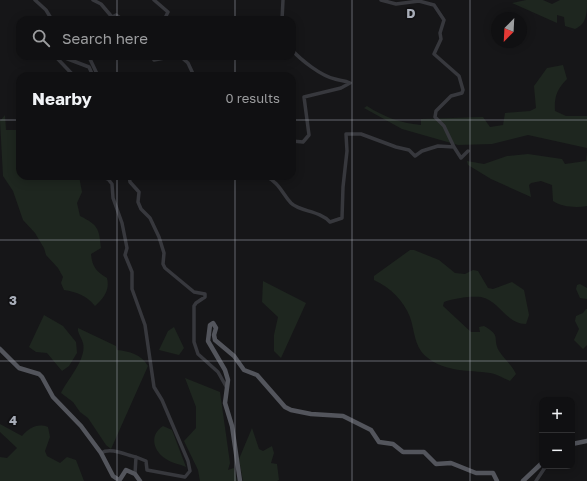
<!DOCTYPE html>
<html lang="en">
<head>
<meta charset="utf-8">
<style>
	:root { --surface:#101012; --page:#1e1e20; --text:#f1f3f6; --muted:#9c9d9f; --line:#303032 }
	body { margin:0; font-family:"Golos Text",sans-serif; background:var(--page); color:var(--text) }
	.controls { position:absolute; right:12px; bottom:12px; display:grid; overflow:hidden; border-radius:8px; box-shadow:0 2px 10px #0003 }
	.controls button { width:36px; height:36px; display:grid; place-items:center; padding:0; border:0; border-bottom:1px solid var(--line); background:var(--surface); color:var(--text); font:20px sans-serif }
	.compass { position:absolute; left:491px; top:12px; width:36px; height:36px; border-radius:50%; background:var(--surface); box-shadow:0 2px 10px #0003; rotate:204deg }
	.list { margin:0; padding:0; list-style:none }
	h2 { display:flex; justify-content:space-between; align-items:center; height:52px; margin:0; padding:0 16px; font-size:17px }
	h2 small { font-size:13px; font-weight:400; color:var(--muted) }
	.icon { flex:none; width:22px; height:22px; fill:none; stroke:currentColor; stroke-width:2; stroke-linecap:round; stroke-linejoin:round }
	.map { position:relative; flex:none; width:587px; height:481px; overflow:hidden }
	.search { position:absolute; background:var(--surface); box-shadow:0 2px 10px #0003; left:16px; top:16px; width:280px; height:44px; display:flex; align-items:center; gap:10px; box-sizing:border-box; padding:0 14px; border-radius:12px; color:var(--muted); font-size:15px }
	.panel { position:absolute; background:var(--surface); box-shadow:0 2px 10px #0003; left:16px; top:72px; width:280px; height:108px; border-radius:12px }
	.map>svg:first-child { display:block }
</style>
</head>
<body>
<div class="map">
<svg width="587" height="481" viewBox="0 0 587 481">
	<rect width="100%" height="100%" fill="#161618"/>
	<path fill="#1e261f" d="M526,0H543L552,4L560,0H587C587,13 587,24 575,29L565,26L564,17L557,15V23L512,3Z
		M563,65L567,79C557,89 554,97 555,111L566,116H587V148L528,135L492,144L458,145L402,129L364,108L367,106C384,117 400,123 421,125V119L483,117L490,127L503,125L505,113L530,111L536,108L534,86L547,68Z
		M5,115L6,130H18L20,126V176H79L82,192L77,203L80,216C98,225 99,228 101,248L91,254C92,267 97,272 107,278C110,290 104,298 95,306C87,296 77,292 64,290L61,283L63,277L58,268L46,255L44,248L35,233L23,220L13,191L3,176L0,121Z
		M587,152V206C576,208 562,207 553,201L552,185L541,181L531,183L529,185L531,197L491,179L468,165L467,161L484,164L507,156L528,154L562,159L565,164L586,161Z
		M410,250H414L439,260L455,273L465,274L473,270L478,271L488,288L493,289L512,282L524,290L529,315L526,324C506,324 499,300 481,297C470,296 455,298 444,302L443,306L471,332H480L479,327L484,326C502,336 492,338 499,351C505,360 512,365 516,374L510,381C503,378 497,374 490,373C469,370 445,372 428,358C414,348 415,331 410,317C403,300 391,288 374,280V276Z
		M263,281L306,303L281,358L274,351V335L278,317L262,302Z
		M580,284L587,288V299L580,298L576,289L577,285Z
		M586,309H587V345L583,349L574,340L579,329L575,321L576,316L583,313Z
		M44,315L63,326L76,342L77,353L69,366L62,371L47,353L36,352L29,347Z
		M174,327L184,348L179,355L159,350L168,331Z
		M78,328L116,346L117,350C129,351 142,355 148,366L111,449L106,445L88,418L80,412L73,402L61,393C67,380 87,359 83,343C82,339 79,335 78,331Z
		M185,378L220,392L230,463L228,470L234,468L237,481H200L198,470L184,441L196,428V407Z
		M0,424L22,436C29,428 37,423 48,427L50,437L45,451L47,456L60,463L67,457L76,460L84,481H0V457L7,458L17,448L0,432Z
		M163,426L172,430L186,467C180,464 171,463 166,459C153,451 149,435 163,426Z
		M252,428L259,449L263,451L272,446L274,453L271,463L277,464L279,480L277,481H243L239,459Z"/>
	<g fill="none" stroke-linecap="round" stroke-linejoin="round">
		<path stroke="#37383d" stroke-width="3.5" d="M35,0L46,10L52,20
			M93,0L101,4L112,17L116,15L123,20
			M154,0L168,12L164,20
			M381,0L396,4L419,1L430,4L434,5L444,20L440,33L441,39L434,54L459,76L463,90L462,93L451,96L436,111L435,117L444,126L454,147
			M282,20L283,0
			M292,50C301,60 321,76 335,79C341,81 344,80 350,83L341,88L304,97L309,135L303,142L292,141
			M55,56L74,76
			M60,56L89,67L93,76
			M86,56L90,59L98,76
			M152,56L154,60L175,56
			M180,56L188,63L194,76
			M129,176L130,182L139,192L138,202L141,209L150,218L159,237L164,253L163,264L165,268L194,292L205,294V297L196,303L194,306V342L198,354L218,372L227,388
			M238,176H240
			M265,176C280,183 281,192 291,203C300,212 319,210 330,222L342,218L343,187L347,151L346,134H361L396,147L409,150L415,156L422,151L438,146L454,147L461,158L468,151
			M105,178L108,179L112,184L113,198L122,223L127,248L125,255L132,272V289L145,325L154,387L162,400L188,461L190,471L185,477L147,470L146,461L136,457L135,474
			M101,453C111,447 126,455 136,457
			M536,481L546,466"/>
		<path stroke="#53555c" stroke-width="4.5" d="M0,349L19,368L39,374L42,377L53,397L81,426L101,453L113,476L119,480
			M572,444L587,441
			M119,481L126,470L135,474L140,481
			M240,481L232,426L225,403L228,380L225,370L208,341L210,325L213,323L216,328L214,335L215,340L234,356L244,370L257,375L285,407L291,410L311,414L343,416L371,430L379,442L393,444L403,452H424L436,464L451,463L476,473H493L497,481
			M523,481L542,463"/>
	</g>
	<path fill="none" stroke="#a8adb8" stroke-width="1" stroke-opacity="0.55" d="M117,0V20M235,0V20M352,0V481M470,0V481M117,56V76M235,56V76M0,120H20M292,120H587M117,176V481M235,176V481M0,240H587M0,361H587"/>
	<g font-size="13" text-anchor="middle" font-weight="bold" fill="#a8adb8" stroke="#111113" stroke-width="3.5" stroke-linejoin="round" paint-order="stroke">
		<text x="411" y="18">D</text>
		<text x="13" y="305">3</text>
		<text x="13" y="425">4</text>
	</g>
</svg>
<div class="controls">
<button>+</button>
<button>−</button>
</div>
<svg class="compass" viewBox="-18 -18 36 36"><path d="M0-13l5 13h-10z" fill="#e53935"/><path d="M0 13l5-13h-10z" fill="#9c9d9f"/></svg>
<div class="search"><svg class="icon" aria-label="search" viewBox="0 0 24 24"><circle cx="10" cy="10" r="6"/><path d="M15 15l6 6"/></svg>Search here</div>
<section class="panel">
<h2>Nearby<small>0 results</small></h2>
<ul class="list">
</ul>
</section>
</div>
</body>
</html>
